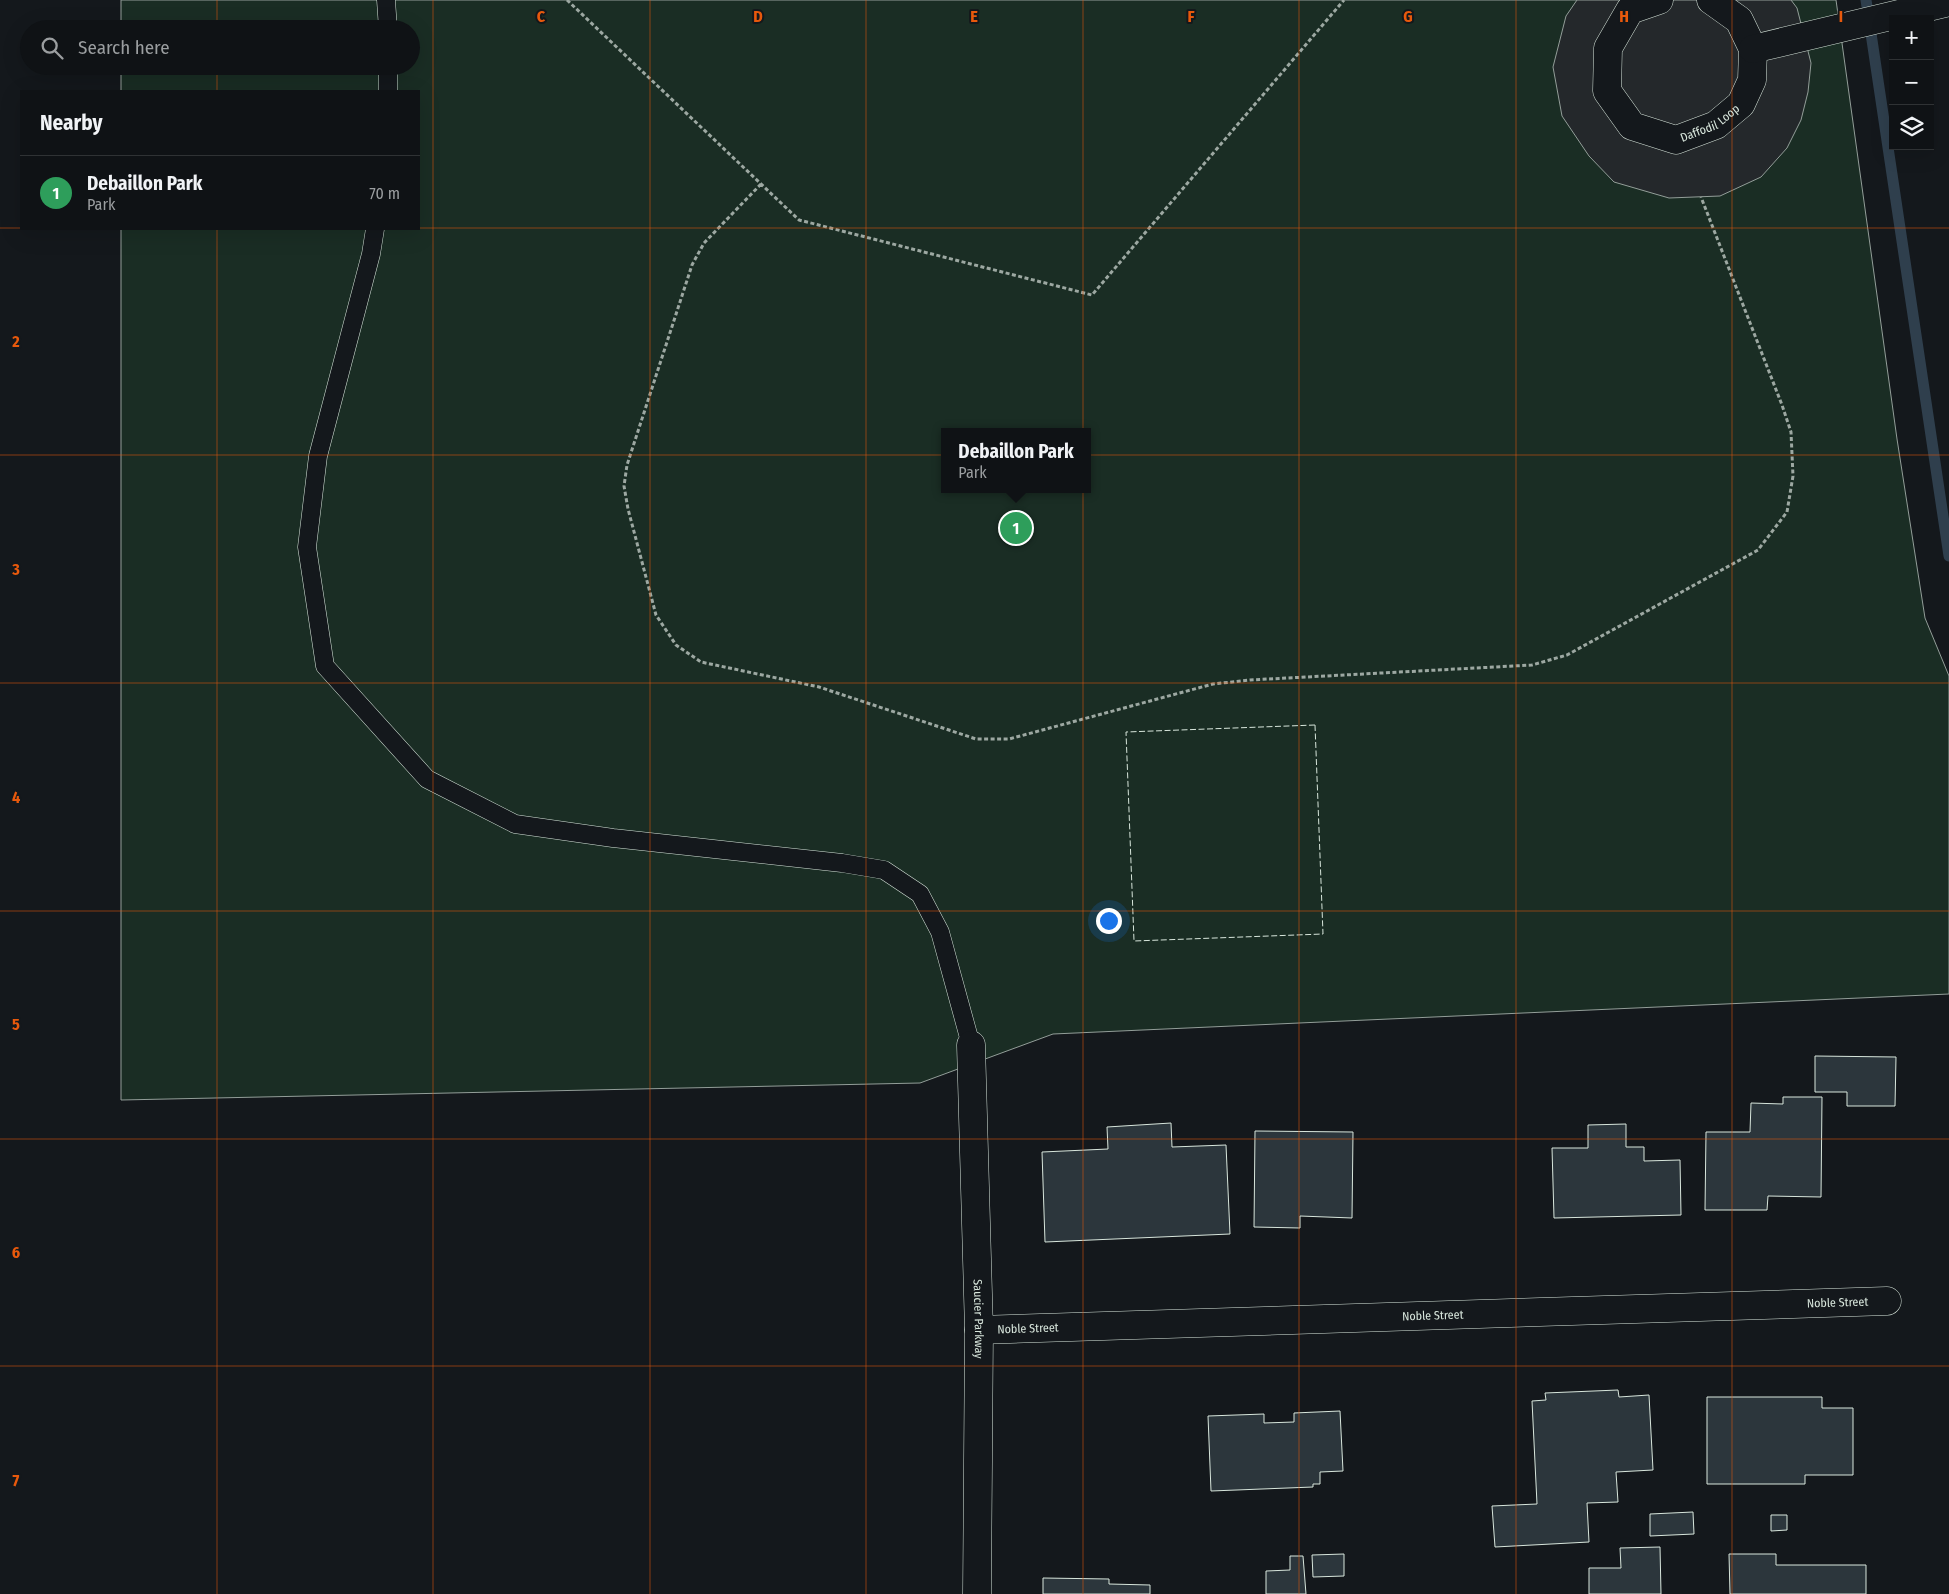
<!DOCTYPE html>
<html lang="en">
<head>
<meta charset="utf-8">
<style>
	:root { --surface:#0f1215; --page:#181b1e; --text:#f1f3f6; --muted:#9b9ea0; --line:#2f3234; --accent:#ffb74d }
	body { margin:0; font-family:"Fira Sans Condensed",sans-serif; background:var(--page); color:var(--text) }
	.controls { position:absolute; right:15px; top:15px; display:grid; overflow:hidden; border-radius:0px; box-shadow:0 5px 20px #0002 }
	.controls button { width:45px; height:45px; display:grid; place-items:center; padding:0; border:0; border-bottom:1px solid var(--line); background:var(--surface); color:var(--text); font:25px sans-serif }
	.you { position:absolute; left:1108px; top:920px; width:18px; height:18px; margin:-12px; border:4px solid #fff; border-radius:50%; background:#1a73e8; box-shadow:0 0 0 8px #1a73e833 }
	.badge { display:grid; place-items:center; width:32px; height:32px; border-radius:50%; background:var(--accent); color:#fff; font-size:16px; font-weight:700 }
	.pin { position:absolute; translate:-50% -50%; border:2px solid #fff; box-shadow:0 1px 5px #0006 }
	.popup { position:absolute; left:941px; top:428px; width:150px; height:65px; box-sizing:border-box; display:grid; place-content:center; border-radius:0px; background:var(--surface); filter:drop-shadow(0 1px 4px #0005); font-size:16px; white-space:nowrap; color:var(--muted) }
	.popup b { font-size:19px; color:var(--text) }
	.popup::after { content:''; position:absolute; left:50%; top:100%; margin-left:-10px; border:10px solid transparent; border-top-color:var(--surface) }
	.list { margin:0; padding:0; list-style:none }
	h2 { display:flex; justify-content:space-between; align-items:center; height:65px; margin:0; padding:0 20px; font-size:21px }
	h2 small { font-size:16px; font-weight:400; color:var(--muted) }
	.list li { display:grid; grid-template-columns:32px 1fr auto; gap:15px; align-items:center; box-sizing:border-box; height:75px; padding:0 20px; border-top:1px solid var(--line) }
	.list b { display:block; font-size:19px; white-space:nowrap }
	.list p { margin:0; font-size:16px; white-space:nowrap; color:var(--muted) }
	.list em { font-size:16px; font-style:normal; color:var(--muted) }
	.icon { flex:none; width:28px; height:28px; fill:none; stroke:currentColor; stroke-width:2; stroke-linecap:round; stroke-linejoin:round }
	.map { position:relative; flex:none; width:1949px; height:1594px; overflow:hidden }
	.search { position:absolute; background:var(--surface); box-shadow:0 5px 20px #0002; left:20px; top:20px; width:400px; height:55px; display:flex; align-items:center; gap:12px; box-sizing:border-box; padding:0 18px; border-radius:28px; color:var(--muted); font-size:19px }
	.panel { position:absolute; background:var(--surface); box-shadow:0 5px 20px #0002; left:20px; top:90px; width:400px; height:140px; border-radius:0px }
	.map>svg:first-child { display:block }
</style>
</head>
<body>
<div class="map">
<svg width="1949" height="1594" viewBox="0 0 1949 1594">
	<rect width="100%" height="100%" fill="#14181c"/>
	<path fill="#1a2d24" stroke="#939e99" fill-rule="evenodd" d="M121,0H1836L1897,439L1925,618L1949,676V994L1053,1034L920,1083L121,1100V229H419V91H121V66H411V29H121ZM945,432H1087V489H945Z"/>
	<path fill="#24282b" stroke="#939e99" d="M1577,0H1791L1797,8L1811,63L1808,92L1801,120L1787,148L1761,177L1720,196L1669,198L1614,182L1589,156L1562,116L1553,67L1566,16Z"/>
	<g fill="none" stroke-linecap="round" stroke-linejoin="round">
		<path stroke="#2f3f4d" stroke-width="11" d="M1866,0L1949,556"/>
	</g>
	<path fill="#2c363c" stroke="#d8e6dc" d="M1815,1056L1896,1057L1895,1106H1847V1092H1815Z
		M1783,1097H1822L1821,1197L1768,1196L1767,1210H1705L1706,1132H1750L1751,1103L1783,1104Z
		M1171,1123L1172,1147L1226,1145L1230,1234L1045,1242L1042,1152L1108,1149L1107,1127Z
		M1626,1124V1147H1644V1161L1680,1160L1681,1215L1554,1218L1552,1148H1588V1125Z
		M1255,1131L1353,1132L1352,1218L1300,1216V1228L1254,1227Z
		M1618,1390L1619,1397L1649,1395L1653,1470L1616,1472L1618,1502L1587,1503L1589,1542L1495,1547L1492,1506L1537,1504L1532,1401L1546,1400L1545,1393Z
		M1707,1397H1822V1408H1853V1475H1805V1484H1707Z
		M1340,1411L1343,1471L1320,1472V1484H1313V1487L1211,1491L1208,1416L1264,1414V1423L1294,1422V1413Z
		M1693,1512L1694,1534L1650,1536V1514Z
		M1771,1515H1787V1530L1771,1531Z
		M1660,1547L1661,1594H1589V1568H1621L1620,1548Z
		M1344,1554V1576L1313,1577L1312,1555Z
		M1729,1554H1776V1565H1866V1594H1730Z
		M1290,1556H1303L1306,1594H1266V1571L1290,1570Z
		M1043,1578L1109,1579V1584L1150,1585V1594H1043Z"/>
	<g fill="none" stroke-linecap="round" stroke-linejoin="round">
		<defs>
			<path id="service" d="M386,0L388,29
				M388,66V91
				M375,229L371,254L318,456L307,547L325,666L427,779L515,824L613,838L842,863L884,870L920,894L940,932L971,1045"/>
			<g id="minor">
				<path id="s1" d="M1659,0L1630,10L1608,48L1607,91L1632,126L1676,140L1716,125L1741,104L1752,80L1753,49L1739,20L1711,0"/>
				<path d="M1753,49L1949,2"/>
				<path id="s2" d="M971,1045L979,1330L977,1594"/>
				<path id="s3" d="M979,1330L1887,1301"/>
			</g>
		</defs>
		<use href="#service" stroke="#d8e6dc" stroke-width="19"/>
		<use href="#minor" stroke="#d8e6dc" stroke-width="29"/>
		<path stroke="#9da8a2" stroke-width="3" stroke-dasharray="4 2.5" stroke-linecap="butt" d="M567,0L799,220L1092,295L1344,0
			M761,184L704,243L692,265L627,465L624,486L628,509L656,615L676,645L701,662L819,687L976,739H1009L1213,684L1250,680L1532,665L1567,655L1758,550L1787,512L1793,476L1791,432L1782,405L1701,197"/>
		<use href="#service" stroke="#14181c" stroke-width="18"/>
		<use href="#minor" stroke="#14181c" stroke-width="28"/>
		<path stroke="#d8e6dc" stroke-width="1" stroke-dasharray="6 2.5" stroke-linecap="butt" d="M1315,725L1323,934L1134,941L1126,732Z"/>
	</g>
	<path fill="none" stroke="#e8590c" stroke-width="1" stroke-opacity="0.55" d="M217,0V29M433,0V1594M650,0V1594M866,0V1594M1083,0V1594M1299,0V1594M1516,0V1594M1732,0V1594M217,66V91M0,228H21M419,228H1949M217,229V1594M0,455H1949M0,683H1949M0,911H1949M0,1139H1949M0,1366H1949"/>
	<g text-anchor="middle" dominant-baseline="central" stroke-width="4" stroke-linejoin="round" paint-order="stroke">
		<g font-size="12" fill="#d8e6dc" stroke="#14181c">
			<text stroke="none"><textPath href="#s1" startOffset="245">Daffodil Loop</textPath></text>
			<text stroke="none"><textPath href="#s3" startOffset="859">Noble Street</textPath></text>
			<text stroke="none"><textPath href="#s3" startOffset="454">Noble Street</textPath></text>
			<text stroke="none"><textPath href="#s2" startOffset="274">Saucier Parkway</textPath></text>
			<text stroke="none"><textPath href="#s3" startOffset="49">Noble Street</textPath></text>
		</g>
	</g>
	<g font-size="16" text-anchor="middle" font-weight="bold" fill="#e8590c" stroke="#14181c" stroke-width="4" stroke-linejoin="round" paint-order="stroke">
		<text x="541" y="22">C</text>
		<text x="758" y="22">D</text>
		<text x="974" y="22">E</text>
		<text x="1191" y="22">F</text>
		<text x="1408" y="22">G</text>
		<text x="1624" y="22">H</text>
		<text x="1841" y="22">I</text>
		<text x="16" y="347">2</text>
		<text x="16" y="575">3</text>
		<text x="16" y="803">4</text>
		<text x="16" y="1030">5</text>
		<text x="16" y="1258">6</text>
		<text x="16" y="1486">7</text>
	</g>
</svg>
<div class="controls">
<button>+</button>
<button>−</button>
<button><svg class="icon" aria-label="layers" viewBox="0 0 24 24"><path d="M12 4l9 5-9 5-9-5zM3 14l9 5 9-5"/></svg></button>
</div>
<div class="you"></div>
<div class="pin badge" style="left:1016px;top:528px;background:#2e9e5b">1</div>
<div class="popup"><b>Debaillon Park</b>Park</div>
<div class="search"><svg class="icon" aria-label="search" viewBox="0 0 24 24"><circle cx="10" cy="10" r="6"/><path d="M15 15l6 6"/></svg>Search here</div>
<section class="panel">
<h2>Nearby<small></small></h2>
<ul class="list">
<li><span class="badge" style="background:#2e9e5b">1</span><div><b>Debaillon Park</b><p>Park</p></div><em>70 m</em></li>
</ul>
</section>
</div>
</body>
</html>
